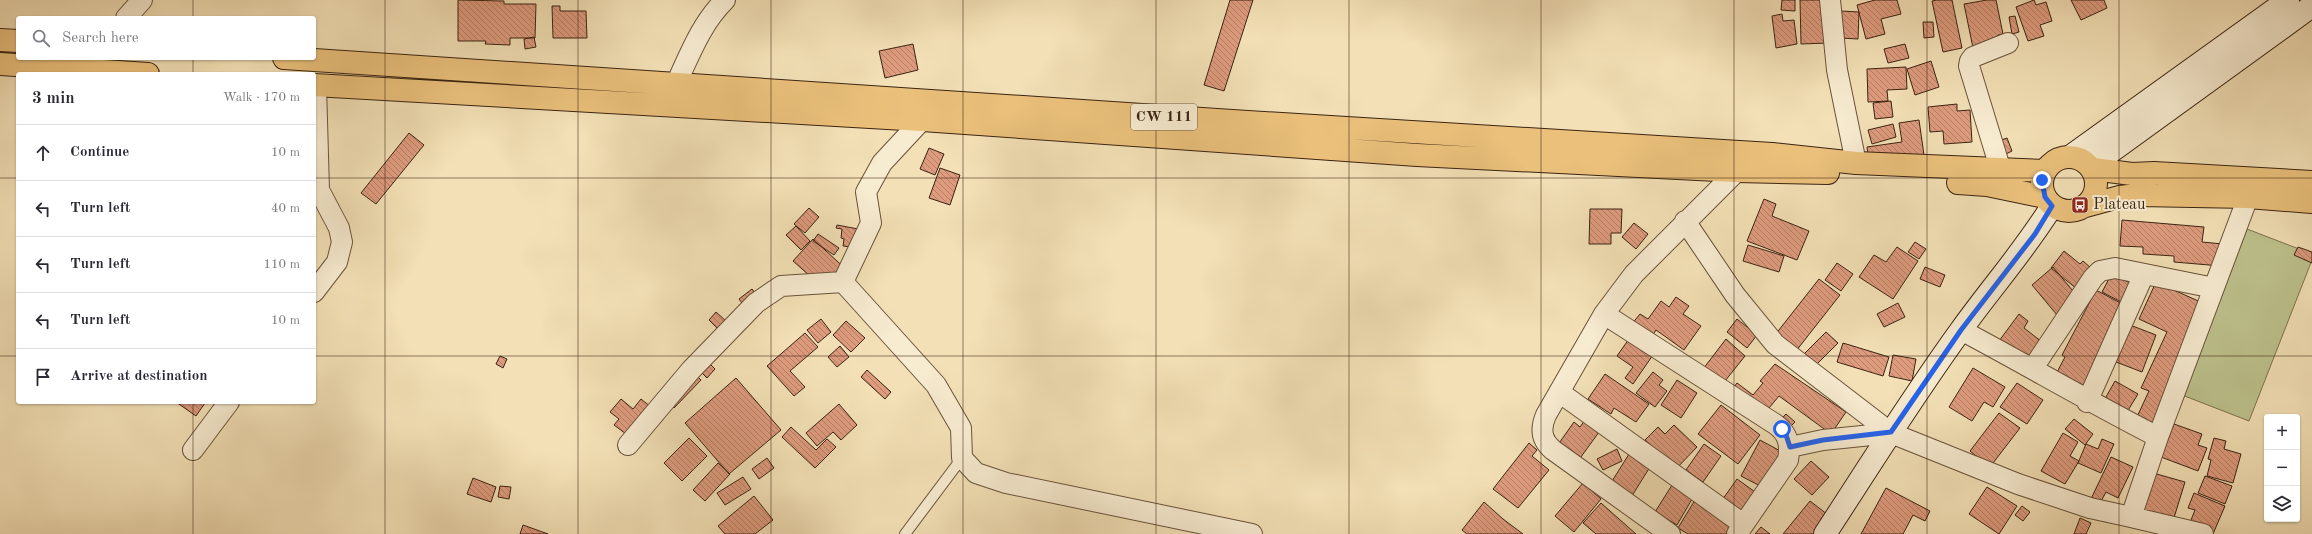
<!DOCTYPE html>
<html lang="en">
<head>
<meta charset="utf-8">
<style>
	:root { --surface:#fff; --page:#f2f2f3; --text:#2b2b33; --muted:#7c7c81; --line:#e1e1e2 }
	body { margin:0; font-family:"Old Standard TT",serif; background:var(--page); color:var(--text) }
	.controls { position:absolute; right:12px; bottom:12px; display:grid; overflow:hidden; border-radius:4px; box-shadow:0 1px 3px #0004 }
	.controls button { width:36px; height:36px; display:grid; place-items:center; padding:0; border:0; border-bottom:1px solid var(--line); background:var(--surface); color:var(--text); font:20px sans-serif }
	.stop { position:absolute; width:12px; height:12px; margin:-9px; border:3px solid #2563eb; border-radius:50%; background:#fff }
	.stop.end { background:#2563eb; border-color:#fff; box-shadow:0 1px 4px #0008 }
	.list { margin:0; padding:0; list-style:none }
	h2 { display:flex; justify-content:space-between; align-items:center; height:52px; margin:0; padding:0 16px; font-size:17px }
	h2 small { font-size:13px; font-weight:400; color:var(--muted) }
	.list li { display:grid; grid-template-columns:26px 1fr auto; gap:12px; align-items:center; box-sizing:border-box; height:56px; padding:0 16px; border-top:1px solid var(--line) }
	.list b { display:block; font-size:15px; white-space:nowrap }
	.list em { font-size:13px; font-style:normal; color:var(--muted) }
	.icon { flex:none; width:22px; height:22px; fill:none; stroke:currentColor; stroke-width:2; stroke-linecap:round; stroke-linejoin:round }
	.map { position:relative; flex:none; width:2312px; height:534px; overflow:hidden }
	.search { position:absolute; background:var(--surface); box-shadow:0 1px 3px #0004; left:16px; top:16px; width:300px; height:44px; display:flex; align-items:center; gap:10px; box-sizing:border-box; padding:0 14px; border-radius:4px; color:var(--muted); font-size:15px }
	.panel { position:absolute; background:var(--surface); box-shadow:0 1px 3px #0004; left:16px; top:72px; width:300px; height:332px; border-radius:4px }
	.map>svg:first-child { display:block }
</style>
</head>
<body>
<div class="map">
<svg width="2312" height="534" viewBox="0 0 2312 534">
	<defs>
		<pattern id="building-back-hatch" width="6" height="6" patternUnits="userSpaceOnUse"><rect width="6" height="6" fill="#de9b7e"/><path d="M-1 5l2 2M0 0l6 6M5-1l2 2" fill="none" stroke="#b57e66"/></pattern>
	</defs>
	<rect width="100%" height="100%" fill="#f3e0b6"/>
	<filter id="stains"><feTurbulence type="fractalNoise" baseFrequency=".005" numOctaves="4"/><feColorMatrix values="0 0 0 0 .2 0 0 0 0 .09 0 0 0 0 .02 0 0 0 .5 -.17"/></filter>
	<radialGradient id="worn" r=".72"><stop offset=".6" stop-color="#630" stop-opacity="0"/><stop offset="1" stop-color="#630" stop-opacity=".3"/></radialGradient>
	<path fill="#bdc28d" stroke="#7c724f" d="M2247,229L2312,254V260L2249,421L2182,395Z"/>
	<path fill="url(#building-back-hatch)" stroke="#3b2311" d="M458,0L504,1V4H536L535,38H510V45L485,44L486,41H458Z
		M1230,0H1253L1224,91L1204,85Z
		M1782,0H1795V11L1781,10Z
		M1800,0H1826L1828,43L1801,44Z
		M1875,0H1897L1901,14L1881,19L1885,34L1866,39L1857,5Z
		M1937,0H1952L1962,48L1943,52L1932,1Z
		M1987,0H1996L2003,34L1998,35L1999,43L1973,48L1964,4Z
		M2034,0L2036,5L2046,2L2052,21L2040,25L2044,36L2028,41L2016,7Z
		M2071,0H2104L2107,8L2081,20Z
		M552,6H560V11H586L587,38H553Z
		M1841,11L1859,12L1858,39L1840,38Z
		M1782,14L1783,21L1794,20L1797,44L1776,48L1772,16Z
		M2015,16L2019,32L2012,34L2009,17Z
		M1923,22H1933L1934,37L1924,38Z
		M534,37L536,47L525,49L524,39Z
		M913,44L918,70L885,78L879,51Z
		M1905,44L1909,58L1888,63L1884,49Z
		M1931,61L1939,87L1915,95L1907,69Z
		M1906,67L1907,89L1887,90L1888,101L1868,102L1867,69Z
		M1891,101L1893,117L1875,119L1873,103Z
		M1957,104V111L1970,110L1972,142L1944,144L1943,131L1930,132L1928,107Z
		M1919,120L1924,155L1869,163L1867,147L1902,142L1899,123Z
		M1893,124L1896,137L1872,144L1868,130Z
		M409,133L424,145L376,204L361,193Z
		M2007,138L2012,151L2002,156L1996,142Z
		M929,148L944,154L935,175L920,169Z
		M940,168L960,175L950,205L929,198Z
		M1764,199L1776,204L1772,216L1809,231L1797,260L1747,241Z
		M809,208L819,217L805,233L794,224Z
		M1590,209H1622L1621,233H1611V244H1589Z
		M2122,220L2204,227L2202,242L2223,244L2221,266L2174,262V256L2143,254V247L2120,246Z
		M1634,223L1648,234L1636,249L1622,237Z
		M837,225L869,231L866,249L843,246L844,239L841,238L842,229L836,228Z
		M796,226L810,241L801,250L786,235Z
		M818,234L839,248L834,255L813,241Z
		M813,239L849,272L829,293L793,261Z
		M1915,242L1926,249L1919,259L1908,252Z
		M1748,245L1784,256L1779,272L1743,261Z
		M1897,247L1918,261L1893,299L1859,277L1874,255L1886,262Z
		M2298,247L2312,252V263L2294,255Z
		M2064,251L2080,264L2083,261L2092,269L2077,289L2051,268Z
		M1837,263L1853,274L1841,291L1825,280Z
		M1925,267L1945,275L1940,287L1920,279Z
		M2053,267L2078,297L2057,315L2032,285Z
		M2112,273L2133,285L2123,303L2102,292Z
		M1819,279L1840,295L1796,351L1775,335Z
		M2156,282L2205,304L2163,395L2169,398L2156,427L2136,419L2149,391L2141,388L2167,332L2139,319Z
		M752,289L761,301L748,311L739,299Z
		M2096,290L2126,306L2081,390L2055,376L2065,357L2062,355Z
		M1676,297L1689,306L1683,314L1701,326L1684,350L1656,330L1650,339L1631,325L1640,314L1648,319L1661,301L1669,307Z
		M1898,303L1905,317L1884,327L1877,314Z
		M716,312L726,321L718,329L709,320Z
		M2019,314L2028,321L2024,328L2042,342L2027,362L1999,341Z
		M821,319L831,332L818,343L807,330Z
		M1737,319L1757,335L1747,348L1727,332Z
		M846,321L865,338L851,352L833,335Z
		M2130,325L2156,335L2142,372L2116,362Z
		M1826,332L1838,343L1816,365L1804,354Z
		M805,333L818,347L790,371L805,387L794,396L767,366Z
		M1631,336L1655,352L1633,384L1625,378L1633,367L1617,356Z
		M1726,339L1745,356L1721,386L1700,373Z
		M1843,343L1889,357L1883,376L1837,362Z
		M840,346L849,357L837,367L828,357Z
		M697,351L715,369L707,378L689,360Z
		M1893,355L1916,359L1912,381L1889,376Z
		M500,356L507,359L503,368L496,364Z
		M1775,364L1846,412L1831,434L1779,396L1764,414L1731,391L1737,383L1753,395L1763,383L1760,381Z
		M687,367L701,380L674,408L661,395Z
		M1973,368L2005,387L1993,407L1984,402L1972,421L1949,407Z
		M867,370L891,392L885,399L861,377Z
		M1653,372L1663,380L1659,385L1667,391L1655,407L1636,393Z
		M1605,374L1649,404L1636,422L1614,408L1611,414L1588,399Z
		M736,378L781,430L729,474L685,423Z
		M1677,380L1697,393L1681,418L1661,405Z
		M2115,381L2138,394L2124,417L2102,404Z
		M2017,383L2043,400L2027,424L2000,407Z
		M621,399L633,409L641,399L656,411L630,437L614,425L619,419L610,412Z
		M176,402H204L205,403L196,416Z
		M839,404L857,425L841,440L833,432L817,446L806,433Z
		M1721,405L1760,435L1738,464L1698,434Z
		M1999,413L2020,428L1990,467L1970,451Z
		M1786,414L1795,422L1788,429L1779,421Z
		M1587,417L1602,428L1578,461L1557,446L1574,422L1580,427Z
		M2074,419L2093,434L2085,445L2065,429Z
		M2174,424L2202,434L2198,445L2207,448L2198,471L2161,457Z
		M1674,425L1697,447L1673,472L1660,454L1645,440L1658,427L1665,434Z
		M791,427L816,450L827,439L836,447L815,468L782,437Z
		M2063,433L2078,442L2070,456L2079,461L2065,484L2041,471Z
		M689,438L707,456L682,481L664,463Z
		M2214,438L2226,441L2224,449L2241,454L2233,483L2207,476L2211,460L2208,459Z
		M2102,439L2114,444L2101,473L2078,463L2086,444L2098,449Z
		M1760,440L1784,453L1764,488L1741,476Z
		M1529,443L1537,450L1532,456L1549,470L1518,508L1493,489Z
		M1704,444L1721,456L1703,482L1686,470Z
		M1617,449L1622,461L1603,470L1597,459Z
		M1629,454L1650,467L1630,499L1609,486Z
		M2111,457L2133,467L2118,498L2106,492L2098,507L2089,503Z
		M767,458L774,468L759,479L752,469Z
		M1811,461L1829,477L1812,495L1794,479Z
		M718,463L730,474L705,501L693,490Z
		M2153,473L2185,482L2173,521L2142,512Z
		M2205,476L2232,486L2225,504L2198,493Z
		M743,477L751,489L725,505L717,493Z
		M473,478L496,487L491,502L467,494Z
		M1737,479L1758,494L1741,518L1720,503Z
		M1674,482L1695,494L1677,525L1655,512Z
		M1583,483L1601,499L1574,532L1555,516Z
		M500,486L511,487L509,499L498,497Z
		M1987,487L2017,506L1999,534L1969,514Z
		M1886,488L1930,511L1925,521L1913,515L1903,534H1861Z
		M2194,493L2225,506L2213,534H2197L2187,530L2195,510L2188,508Z
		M754,496L773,520L755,534H725L718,526Z
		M1695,500L1736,525L1730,534H1688L1678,528Z
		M1810,501L1832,518L1819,534H1783Z
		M1484,502L1503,519L1523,534H1467L1462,530Z
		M1601,503L1636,534H1596L1583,523Z
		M2022,506L2030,512L2023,521L2015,515Z
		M2080,518L2091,523L2086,534H2074Z
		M523,525L548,534H520Z
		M1761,527L1770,534H1755Z"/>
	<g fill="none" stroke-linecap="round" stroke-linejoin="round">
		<defs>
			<path id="lane" d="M905,534L962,458"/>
			<path id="street" d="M1830,0L1837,70L1856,163
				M126,18L142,0
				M676,84C690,54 701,24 725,0
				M922,120L882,163L866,192L871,223L843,282L936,385L961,428L962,458L976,473L1006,483L1252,534
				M1737,171L1634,274L1604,314L1775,424C1788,433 1791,444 1788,460L1737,534
				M2001,171L1969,66L1970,61L1973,57L2008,43
				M1685,221L1735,295L1775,344L1891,433L2018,484L2090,508L2131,517L2158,437L2248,197
				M314,292L337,262L342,242L339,228L319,190L316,85
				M1604,314L1546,415C1540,429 1541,440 1553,450L1670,534
				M1961,330C2027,365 2091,403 2158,437
				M2033,368L2093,278L2100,271L2115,268L2214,288
				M1559,392L1743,524
				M2087,402L2144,274
				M628,445L691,370L756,303L781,286L843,282
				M1790,447L1823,440L1891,433
				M193,450L229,402
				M2131,517L2203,534"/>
			<path id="secondary" d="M2071,156L2288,0
				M2091,166L2312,6
				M1825,534C1870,465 1913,396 1961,330C1991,288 2025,250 2052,206"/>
			<path id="primary" d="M0,40L18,41
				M284,58L1232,121L1772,154L1856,163L2045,171
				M0,64L148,74
				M314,85L922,120L1417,155L1737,171L1828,173
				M2042 184a27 27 0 1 1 54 0a27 27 0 1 1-54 0Z
				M2093,169L2132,174L2154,173L2312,182
				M1958,183L1987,185L2045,197
				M2086,206L2119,197L2139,195L2248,197L2312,202"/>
		</defs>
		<use href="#lane" stroke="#69523a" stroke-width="12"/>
		<use href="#street" stroke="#69523a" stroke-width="22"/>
		<use href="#secondary" stroke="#3b2311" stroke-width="24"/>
		<use href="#primary" stroke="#3b2311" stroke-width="24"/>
		<use href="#lane" stroke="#f7ebd0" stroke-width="10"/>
		<use href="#street" stroke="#f7ebd0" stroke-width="20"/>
		<use href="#secondary" stroke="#f7ebd0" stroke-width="22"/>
		<use href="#primary" stroke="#eac07b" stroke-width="22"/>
	</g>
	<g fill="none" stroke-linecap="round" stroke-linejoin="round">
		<path stroke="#2563eb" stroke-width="5" d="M1782,429L1786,435L1790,447L1823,440L1891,432L1961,330L2035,234L2052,206L2045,197L2042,180"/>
	</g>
	<path fill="none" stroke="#3b2311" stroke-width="1" stroke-opacity="0.55" d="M193,0V18M385,0V534M578,0V534M771,0V534M963,0V534M1156,0V534M1349,0V534M1541,0V534M1734,0V534M1927,0V534M2119,0V534M193,58V74M0,178H18M314,178H2312M0,356H18M314,356H2312M193,402V534"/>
	<defs>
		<symbol id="bus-square" viewBox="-11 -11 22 22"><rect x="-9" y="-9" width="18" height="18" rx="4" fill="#8f2418" stroke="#f7ebd0"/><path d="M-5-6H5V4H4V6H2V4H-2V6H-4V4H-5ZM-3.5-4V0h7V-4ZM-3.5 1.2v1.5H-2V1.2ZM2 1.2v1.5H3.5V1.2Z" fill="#fff"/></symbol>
	</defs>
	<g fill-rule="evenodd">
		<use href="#bus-square" x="2070" y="195" width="20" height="20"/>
	</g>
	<g text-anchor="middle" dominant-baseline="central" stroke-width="4" stroke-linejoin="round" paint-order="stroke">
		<rect fill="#f7ebd0" stroke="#735f4a" stroke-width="1" x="1131" y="104" width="66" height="26" rx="3"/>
		<g font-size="15" font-weight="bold" fill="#3b2311">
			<text x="1164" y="117">CW 111</text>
		</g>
		<g font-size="16" fill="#3b2311" stroke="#f7ebd0" text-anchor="start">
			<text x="2093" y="205">Plateau</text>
		</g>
	</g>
	<rect width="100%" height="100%" filter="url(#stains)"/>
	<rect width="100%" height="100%" fill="url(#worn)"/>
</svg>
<div class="controls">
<button>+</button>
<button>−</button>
<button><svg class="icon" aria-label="layers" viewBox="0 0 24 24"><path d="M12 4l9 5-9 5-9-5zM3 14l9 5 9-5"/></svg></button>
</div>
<div class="stop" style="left:1782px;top:429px"></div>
<div class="stop end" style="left:2042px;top:180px"></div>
<div class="search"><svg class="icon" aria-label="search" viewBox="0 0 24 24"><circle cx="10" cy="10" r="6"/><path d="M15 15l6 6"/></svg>Search here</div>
<section class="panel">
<h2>3 min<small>Walk · 170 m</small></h2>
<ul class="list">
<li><svg class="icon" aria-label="ahead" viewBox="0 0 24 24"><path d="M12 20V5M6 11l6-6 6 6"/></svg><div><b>Continue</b></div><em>10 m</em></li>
<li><svg class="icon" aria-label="left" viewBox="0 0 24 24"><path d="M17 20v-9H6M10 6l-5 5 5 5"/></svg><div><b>Turn left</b></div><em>40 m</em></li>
<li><svg class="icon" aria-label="left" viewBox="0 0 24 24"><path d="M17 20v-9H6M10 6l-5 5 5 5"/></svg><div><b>Turn left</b></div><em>110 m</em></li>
<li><svg class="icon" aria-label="left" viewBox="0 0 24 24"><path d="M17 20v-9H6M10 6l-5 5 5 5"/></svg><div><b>Turn left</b></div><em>10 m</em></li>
<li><svg class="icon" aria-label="arrive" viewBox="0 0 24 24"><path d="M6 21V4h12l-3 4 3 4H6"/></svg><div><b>Arrive at destination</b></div></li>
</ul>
</section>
</div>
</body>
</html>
